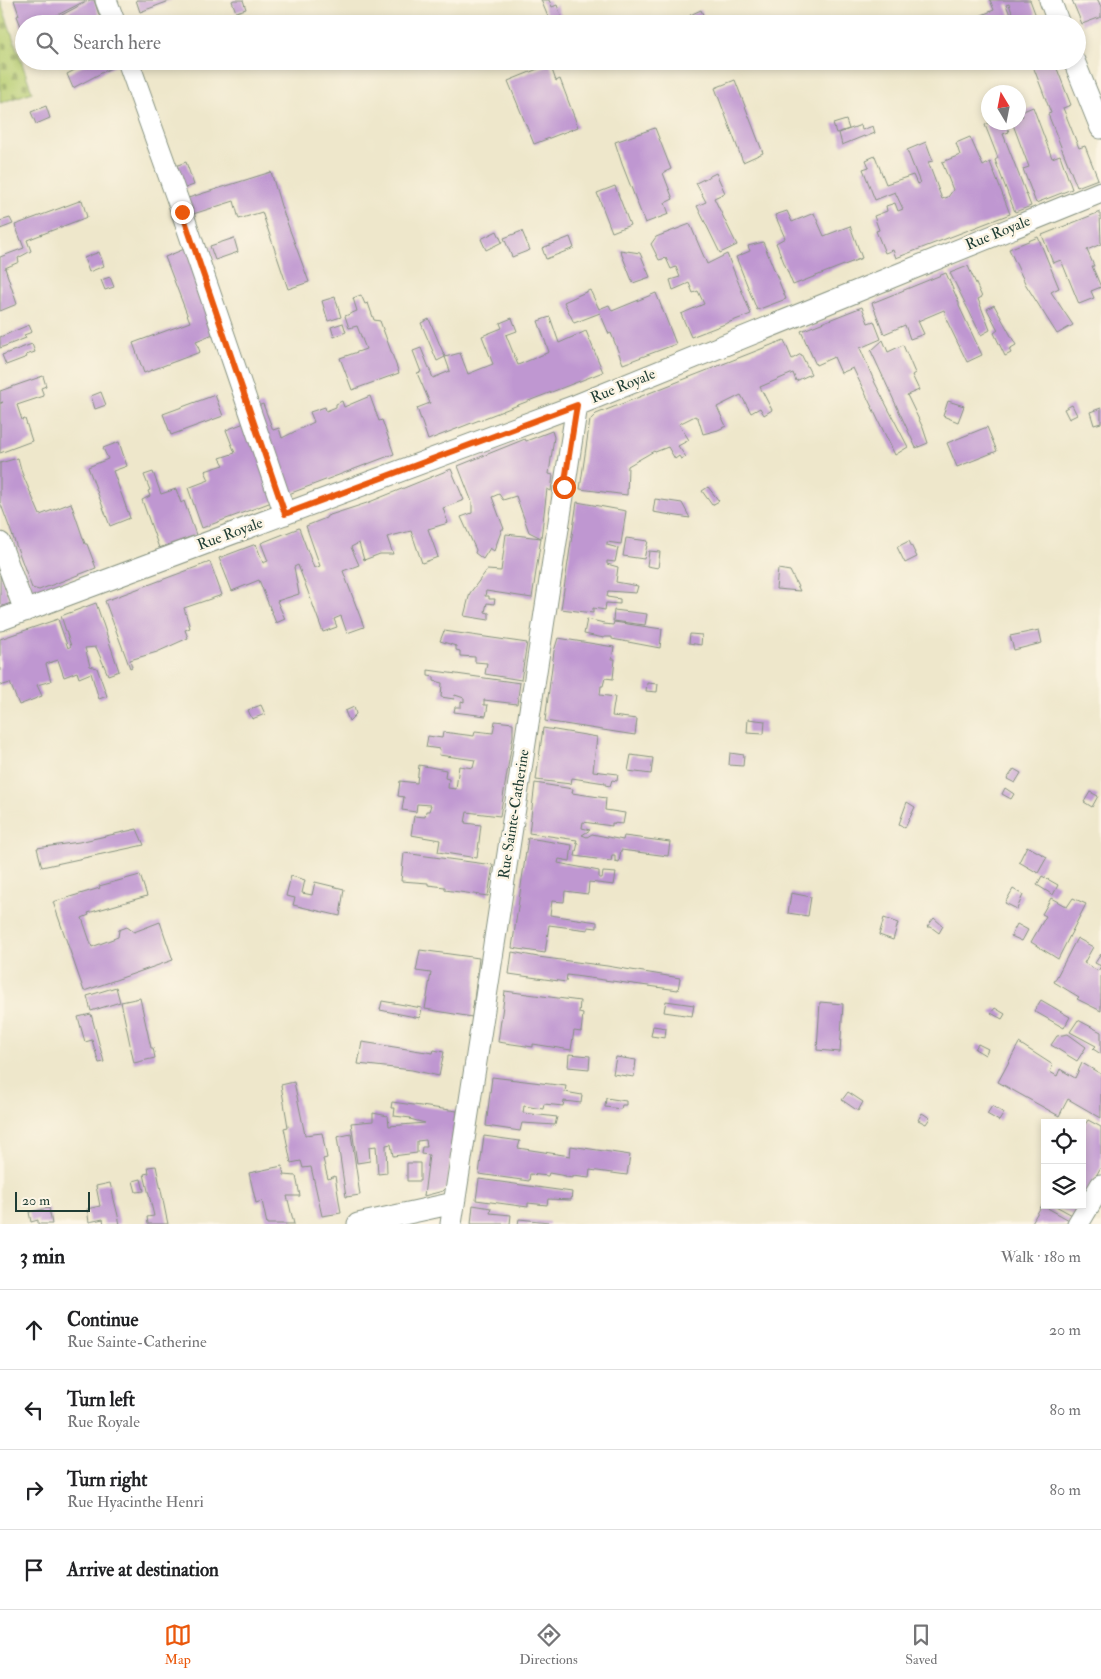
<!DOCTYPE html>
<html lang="en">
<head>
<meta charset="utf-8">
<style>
	:root { --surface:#fff; --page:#f2f2f2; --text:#202124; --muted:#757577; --line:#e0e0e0; --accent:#ea580c }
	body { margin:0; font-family:"IM FELL Double Pica",serif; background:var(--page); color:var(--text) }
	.controls { position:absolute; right:15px; bottom:15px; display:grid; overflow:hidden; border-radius:0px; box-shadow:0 2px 8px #0003 }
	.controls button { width:45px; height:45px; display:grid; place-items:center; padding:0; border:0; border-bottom:1px solid var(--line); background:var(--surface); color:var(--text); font:25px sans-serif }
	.compass { position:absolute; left:981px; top:85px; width:45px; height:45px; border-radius:50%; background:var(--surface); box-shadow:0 2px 8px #0003; rotate:350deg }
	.scale { position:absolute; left:15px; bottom:12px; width:75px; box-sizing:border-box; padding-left:5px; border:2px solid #1f3d34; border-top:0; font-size:14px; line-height:18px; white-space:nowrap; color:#1f3d34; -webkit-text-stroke:4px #fcf5e5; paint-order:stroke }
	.stop { position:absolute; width:15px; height:15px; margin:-11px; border:4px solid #ea580c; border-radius:50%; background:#fff }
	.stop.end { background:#ea580c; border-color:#fff; box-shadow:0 1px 5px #0008 }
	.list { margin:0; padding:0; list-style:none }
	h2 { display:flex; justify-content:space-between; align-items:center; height:65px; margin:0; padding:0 20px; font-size:21px }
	h2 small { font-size:16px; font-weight:400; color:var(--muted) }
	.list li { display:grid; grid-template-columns:32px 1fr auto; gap:15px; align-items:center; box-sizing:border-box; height:80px; padding:0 20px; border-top:1px solid var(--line) }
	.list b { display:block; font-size:19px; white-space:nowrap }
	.list p { margin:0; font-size:16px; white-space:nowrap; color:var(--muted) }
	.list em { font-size:16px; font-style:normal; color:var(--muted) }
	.icon { flex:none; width:28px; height:28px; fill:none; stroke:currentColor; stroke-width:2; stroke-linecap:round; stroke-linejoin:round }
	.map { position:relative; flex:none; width:1101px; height:1224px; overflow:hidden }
	.search { position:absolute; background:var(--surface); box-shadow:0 2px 8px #0003; left:15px; right:15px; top:15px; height:55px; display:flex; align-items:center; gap:12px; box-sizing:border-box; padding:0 18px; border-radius:28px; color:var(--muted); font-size:19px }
	.sheet { height:385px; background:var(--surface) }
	nav { display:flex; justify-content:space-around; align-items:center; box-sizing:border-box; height:70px; border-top:1px solid var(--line); background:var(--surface); font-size:14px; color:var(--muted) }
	nav a { display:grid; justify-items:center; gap:2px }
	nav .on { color:var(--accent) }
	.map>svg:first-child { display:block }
</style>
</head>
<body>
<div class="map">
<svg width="1101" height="1224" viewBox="0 0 1101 1224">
	<defs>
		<pattern id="cemetery-stones" width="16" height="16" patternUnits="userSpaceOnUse" patternTransform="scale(1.25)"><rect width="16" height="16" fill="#b9cf74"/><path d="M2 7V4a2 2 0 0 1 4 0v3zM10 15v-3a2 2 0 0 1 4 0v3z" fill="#96a960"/></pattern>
	</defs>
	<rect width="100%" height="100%" fill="#fcf5e5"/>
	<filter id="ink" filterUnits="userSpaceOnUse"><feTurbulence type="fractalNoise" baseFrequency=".02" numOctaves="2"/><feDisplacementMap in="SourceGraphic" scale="10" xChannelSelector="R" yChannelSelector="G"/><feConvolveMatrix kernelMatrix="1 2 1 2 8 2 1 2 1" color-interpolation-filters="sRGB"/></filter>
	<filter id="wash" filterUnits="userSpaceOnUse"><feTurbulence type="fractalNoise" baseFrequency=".0096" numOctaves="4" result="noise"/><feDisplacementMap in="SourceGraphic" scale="20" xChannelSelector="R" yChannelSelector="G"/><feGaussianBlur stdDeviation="1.12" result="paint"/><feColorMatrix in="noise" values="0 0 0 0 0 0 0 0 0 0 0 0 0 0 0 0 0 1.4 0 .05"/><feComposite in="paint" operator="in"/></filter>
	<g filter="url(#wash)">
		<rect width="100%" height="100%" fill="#eee7cb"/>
		<path fill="url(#cemetery-stones)" stroke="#6c8654" d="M0,0L32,92L0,103Z"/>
		<g id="blocks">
			<path fill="#bf97d1" d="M14,0H87L40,24H24V34L17,16L19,15Z
				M90,0H94L102,24H45Z
				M136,0H172L140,12Z
				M234,0H243L246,9L236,12L232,1Z
				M541,0H549L552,7L557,5L564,24H551Z
				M990,0H1030L1039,24H1016L1009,4L1006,5L1011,17L995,24H960L994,10Z
				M1072,0H1098L1101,7V17L1082,24Z
				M701,10L707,24H694L690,15Z
				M249,14L252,24H239L238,19Z
				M92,61H124L73,88L67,74Z
				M1031,61H1054L1071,105L1063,108L1079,148L1085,146L1098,179L1077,187L1048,114L1051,113Z
				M550,64L556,81L560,79L578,127L534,144L508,81Z
				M735,80L763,153L743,162L715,88Z
				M46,106L50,118L36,124L31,112Z
				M1033,107L1052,158L1060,155L1072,189L1036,203L1023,169L1029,167L1012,122H1018V118L1023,116L1021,112Z
				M846,120L849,129L836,133L833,124Z
				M991,122H1005L1009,132L1003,134L1031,206L1015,212L995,160L998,158L985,125Z
				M861,125L862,130L873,126L875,133L865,137L864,136L842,145L839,133Z
				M655,128L671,169L663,173L673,199L665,203L669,214L645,223L622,164L615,142Z
				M970,137L983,166L990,162L1010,214L896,258L893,250L885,253L876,231L879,230L874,216L887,211L886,206L895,203L898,211L903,209L895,192L875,200L863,169L869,167L866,160L875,156L886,184L913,175L917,184L920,183L907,150L926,142L933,161L928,162L942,199L948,197L953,190L942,162L960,155L956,143Z
				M186,162L194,185L182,189L175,166Z
				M271,172L281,206L309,282L288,289L262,212L239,219L234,201L190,215L185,199Z
				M716,173L725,193L714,198L737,245L720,253L697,206L706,202L696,183Z
				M615,186L630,225L612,232L597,193Z
				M82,200L87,217L27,240L31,251L18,258L19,262L5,268L17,304L0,311V257L24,248L15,225Z
				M787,211L792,222L814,213L824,236L850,226L862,258L793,285L776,243L785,238L775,215Z
				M1100,212L1101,244L1087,250L1094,266H1092L1101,287L1091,291L1094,298L1079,304L1061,260L1053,263L1042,235Z
				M10,218L13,224L0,229V221Z
				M690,224L707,264L727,254L751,314L691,337L681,314L704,304L698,291L693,293L689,283L673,290L670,280L680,277L676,267L671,269L666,258L659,260L651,244L656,237Z
				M497,231L502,242L486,250L481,239Z
				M522,231L530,250L512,257L504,238Z
				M570,237L574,248L546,259L542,248Z
				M1038,237L1059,288L1051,292L1073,325L1057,334L1026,285L1009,249Z
				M234,238L238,252L215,260L210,246Z
				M763,242L786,299L757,310L736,257L750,251L748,246Z
				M187,248L218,332L196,341L200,352L144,373L133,343L190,322L165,257Z
				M620,250L640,253L650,277L633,283Z
				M99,252L104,266L89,272L84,258Z
				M968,266L982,297L978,299L990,330L981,335L950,273Z
				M946,273L959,303V306L982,355L967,362L947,321L944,310L918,321L924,334L910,339L905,325L884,334L872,303Z
				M110,277L114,287L105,290L101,280Z
				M590,290L599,309L609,305L612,311L656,293L676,344L623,364L611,333L609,334L600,313L574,323L564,302Z
				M361,295L365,304L368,303L374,320L380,321L399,373L352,390L340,358L366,349L357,326L349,328L345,316L357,311L353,298Z
				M335,297L341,317L328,321L322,301Z
				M994,305L1016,345L1009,349L1011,353L1005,356L994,333L998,330L987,309Z
				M862,307L868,323L874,321L881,339L860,348L875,383L908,447L895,455L853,368L841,373L834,357L816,365L801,331Z
				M550,317L559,343L586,331L603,372L428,440L417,408L430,403L417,373L421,372L413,351L421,348L433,378L450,371L445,357L460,353L468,374L493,364L482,336L502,328L500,323L512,318L517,331L506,335L518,365L549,352L538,321Z
				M429,319L445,357L437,361L421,323Z
				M343,323L346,332L334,337L331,327Z
				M29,325L32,332L24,335L26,338L0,348V337Z
				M784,340L792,359L801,354L811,374L796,381L793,373L760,387L772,410L764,415L760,408L751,413L741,395L717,407L726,426L718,430L703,434L698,418L695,416L679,424L689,440L678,446L686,457L681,459L679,456L675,459L668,447L655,452L654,451L628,466L627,495L580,489L590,420L596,414Z
				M883,340L888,352L903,345L915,373L912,375L919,390L907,395L923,428L928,443L916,448L871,351Z
				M32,344L35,352L26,355L27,357L6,365L2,355Z
				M43,376L46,386L41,388L44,396L17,405L22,420L25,419L32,441L0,453V404L3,402L0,403V391Z
				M101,392L106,405L95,409L91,396Z
				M215,395L223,416L171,435L163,414Z
				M370,396L379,421L382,420L394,454L286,495L255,407L263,404L273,430L279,428L282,438L314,422L310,412L325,407L326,411L336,407V404L342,401L344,407Z
				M948,401L964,406L958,422L943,416Z
				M1072,405L1077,415L1069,419L1064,409Z
				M1101,408V423L1094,425L1090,412Z
				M247,422L277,500L202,528L188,488L209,480L205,471L224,465L220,458L235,453L226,430Z
				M987,427L997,451L957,467L947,443Z
				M552,431L554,437L549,474L553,475L551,491L547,489L541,538L529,532L516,496L503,500L499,494L492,497L504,529H502L494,551L490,548L483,559L475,553L476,550L461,517L472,513V502L458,466L525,439L526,441Z
				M119,442L127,466L113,471L130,518L110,526L88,467L108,459L103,448Z
				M18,458L22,473L40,515L71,503L85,544H87L96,568L39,590L32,588L0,502V463Z
				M451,469L464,500L443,508L448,523L428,529L438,557L422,563L411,531L387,537L393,554H380L364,560L359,543L351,547L359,565L343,571L364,627L347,633L341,616L334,619L337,627L323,632L298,565L294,567L299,594L277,601L285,619L276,623L259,580L232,591L219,558L256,544L263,563L268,561L261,543L299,528L314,568L320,566L306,526L326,518L327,516L367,503Z
				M153,472L161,494L176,489L181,503L184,501L196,535L159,548L142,500L150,496L148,491L150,490L144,475Z
				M708,487L719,501L712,505L702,491Z
				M655,499L682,503L690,518L653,512Z
				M577,502L626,511L621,544L607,542V545L618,548L615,562L607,561V564L618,567L616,582L638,586L636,593L608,591L607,597L620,599V604L606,603L605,610L593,608V613L561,609Z
				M506,534L541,538L532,598L486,591L485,596H489V599H495L494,604L487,603L485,612L489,613V620L464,616L470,593L487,570L501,571Z
				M626,538L648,541L644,559L623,556Z
				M909,541L917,557L905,563L897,547Z
				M649,551L660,552L658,568L647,566Z
				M210,562L222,595L184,608L190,628L185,630L188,638L157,652L130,660L132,667L130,668L105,601Z
				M778,569L790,571L800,591L776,589Z
				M0,575L11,603L0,607Z
				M96,603L119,671L108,675L96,647L85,648L90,666L97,668L107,696L99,699L91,673L79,678L77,672L64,677L58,660L46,664L51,681L37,685L42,696L19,705L10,683L0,686V639L58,619L68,648L71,646L61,616Z
				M614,610L647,614L645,625L613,621Z
				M587,619L604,623L603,624L613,625L614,622L662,629L660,648L612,639V637H604V638L584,634Z
				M1039,630L1042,643L1014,650L1010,636Z
				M444,631L527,643L521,680L485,674L487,663L475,662V657L460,656V651L456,650V646L440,641Z
				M690,634L702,635L701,645L689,643Z
				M558,638L614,647L612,659H615L613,679L605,678L603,686H601L600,695L615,697L612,716L637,719L635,735L545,721L554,651Z
				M428,670L520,683L517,704L484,700V705H488L486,716L454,712L455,707H461V701L464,702V698L455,695L454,699L441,697L442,683L434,681V677L428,676Z
				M647,683L658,684L657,692L646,691Z
				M261,705L265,714L252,719L248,710Z
				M354,707L356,714L349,721L345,711Z
				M748,719L765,721L764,734L747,733Z
				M495,721L513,723V736L500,816L467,812L465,823L481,825L477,858L438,852L440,840L411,835L414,816L425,817L426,811H429L431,805L417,804L416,812L402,810L404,797L398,796L400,781L417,783L419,765L446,770L445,778L449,779L448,788L456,789L459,766L473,768L475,760L439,755L440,749L426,747L428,736L442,738L443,732L474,736L475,731L493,733Z
				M543,728L597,737L593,771L618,774L617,781L612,780L610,786L605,785V783L572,778L571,784L536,780Z
				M730,753L744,755L743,766L729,765Z
				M631,755L653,758L651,774L628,771Z
				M1014,769L1021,773L1015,783L1007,779Z
				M535,783L573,789L572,793L606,798L605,810L625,813L623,824L612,823V826L583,822L582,828L590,830L582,835L587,837L592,834L623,840L624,836L670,842L668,856L621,850L619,862L615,861V855H612L611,861L575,856L578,843L576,842L577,840L529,833Z
				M1005,788L1014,794L1011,799L1002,794Z
				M1090,792L1098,796L1092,807L1084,802Z
				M907,802L915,807L905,828L899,824Z
				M137,829L144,845L42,867L37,848L79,842Z
				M528,838L572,845L570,861L559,859L558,863L599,871V878H602L603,872L616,873L614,885L589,882L588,894L565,891L564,902L552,901L550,915L597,922V928L588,927V930L549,925L545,953L512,948Z
				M1027,846L1047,857L1038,873L1019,862Z
				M404,853L493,865L488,896L445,890V887L428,885V883L401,881Z
				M140,875L147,896L88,913L89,915L82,918L92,947L118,937L119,930L127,927L134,932L160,922L173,960L84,991L53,902L100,888L99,886Z
				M291,876L305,880L302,893L312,895L315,882L344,889L340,916L293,905L295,898L286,896Z
				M1042,876L1058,885L1053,895L1037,885Z
				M1013,889L1023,895L1017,909L1005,903Z
				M791,893L811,897L808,916L788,913Z
				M1051,898L1067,907L1073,898L1086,904L1058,959L1031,942L1046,916L1042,914Z
				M884,918L898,923L893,940L879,935Z
				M934,918L943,926L939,933L931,927H927Z
				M1017,924L1028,930L1022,941L1011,936Z
				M1077,938L1093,947L1084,963L1098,971L1101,966L1095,963L1101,954V1011L1077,999L1079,997L1054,982Z
				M420,950L479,958L472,1017L425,1009L431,973L416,971Z
				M512,952L538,957L607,966L680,978L678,990L567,975L566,982L509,974Z
				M116,987L120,1002L91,1011L87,996Z
				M505,991L580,1001L579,1013L583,1014L581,1032L574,1031L571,1050L533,1044V1047L498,1042Z
				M140,998L151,1048H153L155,1058L134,1063L121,1002Z
				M1041,1000L1070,1017L1064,1028L1034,1011Z
				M382,1001L422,1008L420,1018L380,1010Z
				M666,1001L694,1005L692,1016L664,1012Z
				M820,1002L843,1004L840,1052L817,1050Z
				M995,1008L1005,1014L1002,1019L991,1013Z
				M91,1014L104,1062L99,1063L92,1040L85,1042L78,1017Z
				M1078,1020L1101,1032V1054L1093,1049L1096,1046L1070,1032Z
				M653,1026L666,1028L665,1038L651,1036Z
				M1068,1034L1086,1047L1077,1061L1051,1045L1057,1036Z
				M362,1042L433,1053L434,1050L444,1052L439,1076L412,1070L358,1064Z
				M1019,1043L1053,1065L1050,1072L1057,1076L1060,1069L1075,1078L1082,1063L1101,1074V1118L1068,1099L1059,1116L998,1082Z
				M978,1044L988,1049L985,1055L975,1049Z
				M569,1054L590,1056L589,1069L568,1067Z
				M616,1057L636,1060L634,1077L613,1074Z
				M492,1077L566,1086L565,1092L582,1095L581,1103L564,1101L563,1106L544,1104L543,1109L524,1106L523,1113L557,1117L555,1125L522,1123L520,1131L486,1126Z
				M294,1082L305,1135L322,1133L327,1158L323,1159L328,1179L335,1176L341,1213L322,1216L311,1167L303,1168L301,1161L291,1163L284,1128L288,1127L281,1085Z
				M848,1092L863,1102L858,1111L842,1100Z
				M606,1098L626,1101V1105H622L621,1109L605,1107Z
				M392,1102L457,1111L447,1186L443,1191L424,1196L429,1155L421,1154L422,1147H427L426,1140L417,1141V1153L393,1156L391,1144L386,1145L387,1173L378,1174L376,1146L369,1147L370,1161L357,1163L351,1123L373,1121V1113L388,1116L389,1126L425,1123L410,1119L411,1118L394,1116L395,1108H391Z
				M992,1106L1004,1113L999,1121L987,1114Z
				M922,1113L930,1118L926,1124L918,1120Z
				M1088,1120L1101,1127V1167L1082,1201V1129Z
				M351,1134L360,1195L346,1197L337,1137Z
				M484,1136L520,1141L518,1148L570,1156L571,1146L630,1155L627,1175L590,1170L589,1178L573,1176V1178L566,1177V1176L549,1173L548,1176L530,1174L529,1181L479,1174Z
				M407,1163H420V1181H407Z
				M156,1166L166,1215L168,1224H148L147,1217L154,1216L144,1174L149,1173L148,1167Z
				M282,1166L284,1175L296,1176L300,1196H287L294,1224H267L262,1201L256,1203L249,1173Z
				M141,1179L144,1191L136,1192L133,1181Z
				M479,1179L572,1192L571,1200L548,1199L547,1205L528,1203V1207L476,1200Z
				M110,1183L120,1224H104L103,1219L89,1222L87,1209L100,1206L96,1186Z
				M473,1205L491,1208L490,1213L511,1215L510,1224H471Z
				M1042,1205L1071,1221L1069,1224H1031Z
				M1054,1205H1080L1074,1216Z
				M49,1208L52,1224H38V1220L31,1222L29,1212Z
				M519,1219L549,1222V1224H518Z"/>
		</g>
	</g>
	<g filter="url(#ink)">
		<use href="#blocks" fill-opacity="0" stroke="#869280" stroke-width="1"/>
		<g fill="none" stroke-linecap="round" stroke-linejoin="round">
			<defs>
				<path id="minor" d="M106,0L115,24
					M1050,0L1059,24
					M128,61L182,212L285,514
					M1074,61L1101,128
					M0,543L25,611
					M0,620L577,405L1101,192
					M358,1224L454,1203
					M451,1224L577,405
					M1078,1224L1101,1185"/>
			</defs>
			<use href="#minor" stroke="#869280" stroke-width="23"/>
			<use href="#minor" stroke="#fff" stroke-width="21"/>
		</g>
	</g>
	<g fill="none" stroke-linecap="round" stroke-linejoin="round" filter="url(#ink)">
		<path stroke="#ea580c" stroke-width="6" d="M182,212L285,514L577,405L564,487"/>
	</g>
	<g text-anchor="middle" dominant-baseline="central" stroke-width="5" stroke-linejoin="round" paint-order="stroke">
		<g font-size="15" fill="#1f3d34" stroke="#fcf5e5">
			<text transform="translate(998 233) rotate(-22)">Rue Royale</text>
			<text transform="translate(623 386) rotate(-22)">Rue Royale</text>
			<text transform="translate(230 534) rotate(-20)">Rue Royale</text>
			<text transform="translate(514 814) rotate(-81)">Rue Sainte-Catherine</text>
		</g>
	</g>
</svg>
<div class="controls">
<button><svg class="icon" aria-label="locate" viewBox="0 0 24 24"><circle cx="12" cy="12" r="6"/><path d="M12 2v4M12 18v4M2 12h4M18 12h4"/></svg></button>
<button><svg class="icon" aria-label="layers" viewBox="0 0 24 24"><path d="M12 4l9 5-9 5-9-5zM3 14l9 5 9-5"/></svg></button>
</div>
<svg class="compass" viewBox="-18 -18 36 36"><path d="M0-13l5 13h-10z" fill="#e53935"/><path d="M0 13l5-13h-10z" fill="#757577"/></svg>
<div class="scale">20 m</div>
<div class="stop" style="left:564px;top:487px"></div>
<div class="stop end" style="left:182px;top:212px"></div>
<div class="search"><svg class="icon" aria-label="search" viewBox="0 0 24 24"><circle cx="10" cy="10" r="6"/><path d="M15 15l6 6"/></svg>Search here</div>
</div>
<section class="sheet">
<h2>3 min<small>Walk · 180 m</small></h2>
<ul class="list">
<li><svg class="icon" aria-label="ahead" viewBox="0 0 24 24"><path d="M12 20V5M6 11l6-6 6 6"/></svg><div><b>Continue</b><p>Rue Sainte-Catherine</p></div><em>20 m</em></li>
<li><svg class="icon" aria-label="left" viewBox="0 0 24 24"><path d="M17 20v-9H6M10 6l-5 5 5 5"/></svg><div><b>Turn left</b><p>Rue Royale</p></div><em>80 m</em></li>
<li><svg class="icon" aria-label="right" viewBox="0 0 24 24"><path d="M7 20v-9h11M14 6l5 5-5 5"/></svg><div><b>Turn right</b><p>Rue Hyacinthe Henri</p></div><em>80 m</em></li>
<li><svg class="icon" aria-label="arrive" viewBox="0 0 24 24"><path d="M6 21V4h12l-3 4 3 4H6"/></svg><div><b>Arrive at destination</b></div></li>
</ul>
</section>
<nav>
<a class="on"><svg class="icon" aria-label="map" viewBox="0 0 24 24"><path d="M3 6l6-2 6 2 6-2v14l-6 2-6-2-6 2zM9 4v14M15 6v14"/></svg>Map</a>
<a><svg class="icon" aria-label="directions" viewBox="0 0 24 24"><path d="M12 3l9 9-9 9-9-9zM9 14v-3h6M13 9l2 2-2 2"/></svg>Directions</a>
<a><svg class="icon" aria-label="saved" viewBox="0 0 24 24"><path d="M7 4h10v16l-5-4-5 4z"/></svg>Saved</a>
</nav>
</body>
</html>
